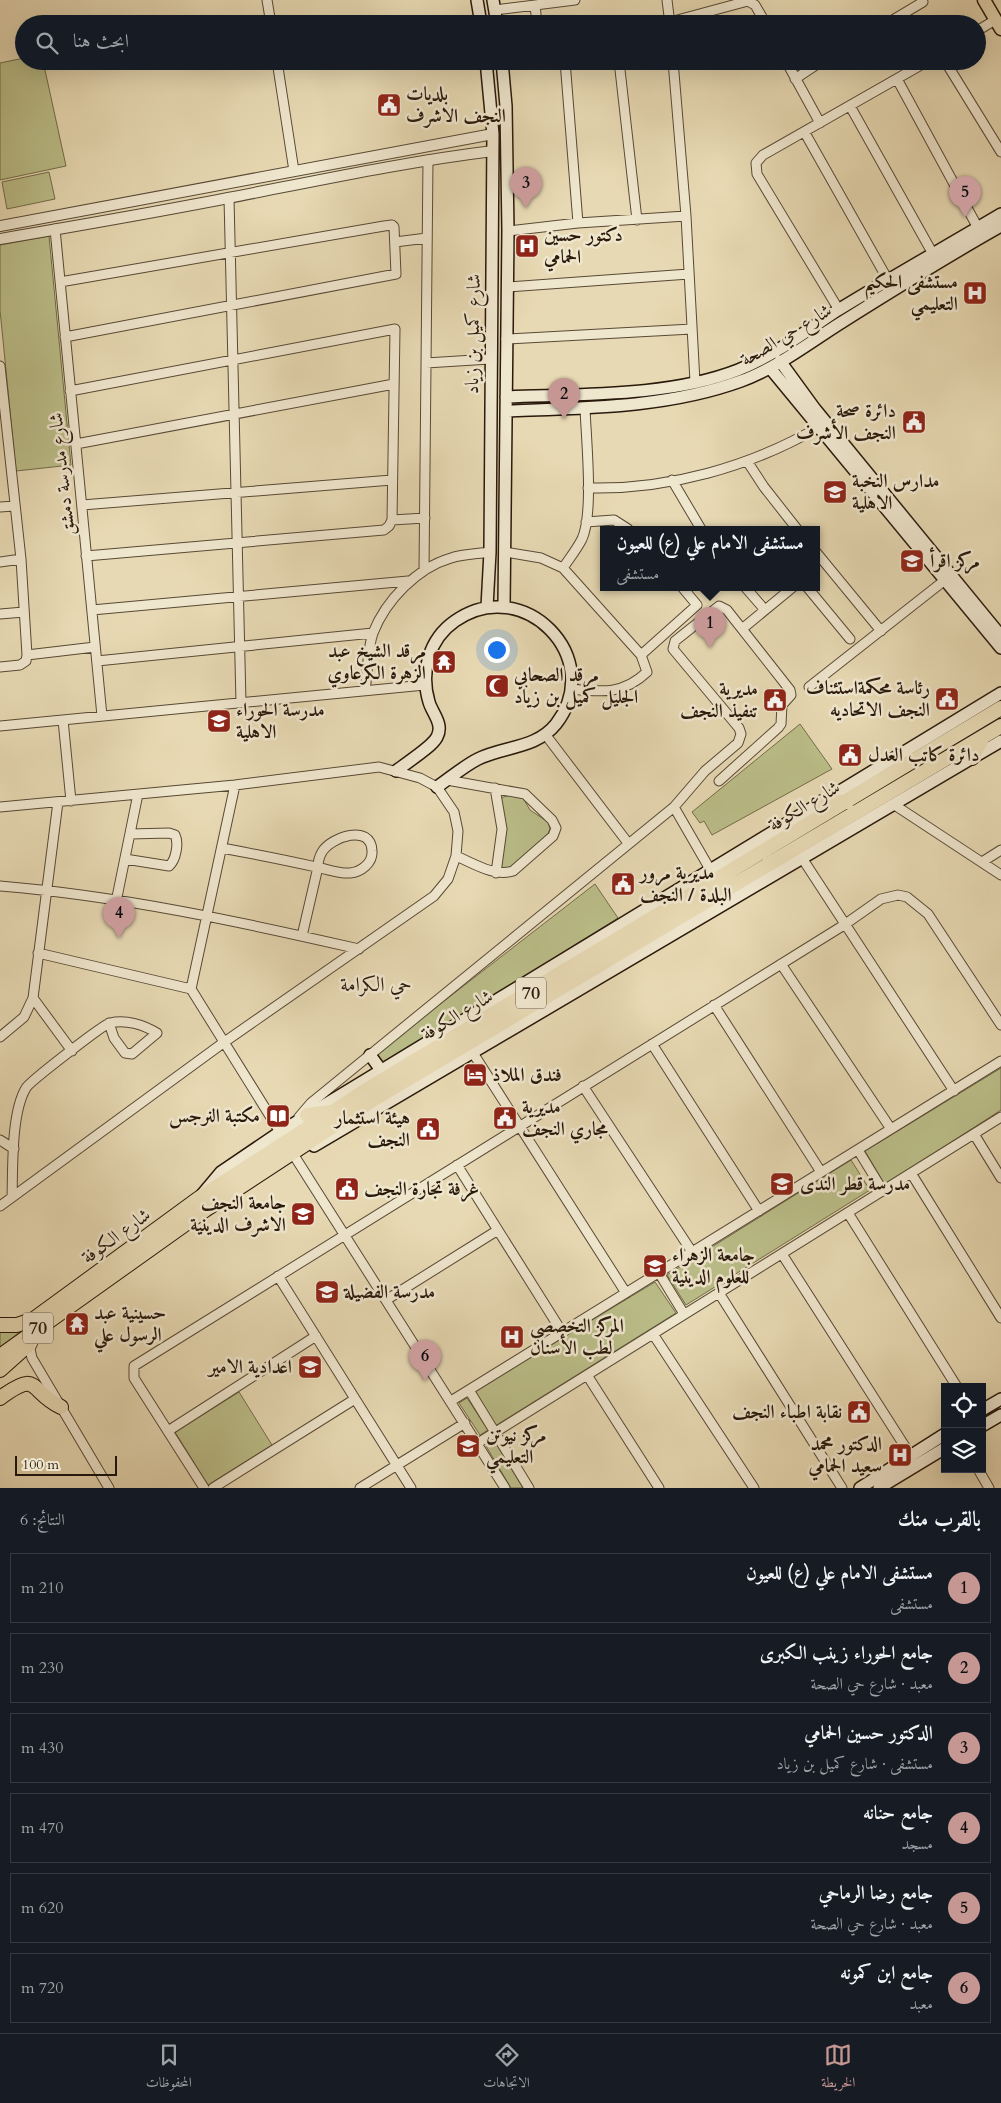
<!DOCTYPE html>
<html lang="ar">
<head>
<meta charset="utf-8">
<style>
	:root { --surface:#171b24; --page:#20242c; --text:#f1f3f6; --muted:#9ea1a6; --line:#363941; --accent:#c59692 }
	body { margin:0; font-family:Cardo,Amiri,serif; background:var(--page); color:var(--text); direction:rtl }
	.controls { position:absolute; right:15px; bottom:15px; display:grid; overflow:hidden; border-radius:0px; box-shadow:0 5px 20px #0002 }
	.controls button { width:45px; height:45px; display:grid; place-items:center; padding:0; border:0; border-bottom:1px solid var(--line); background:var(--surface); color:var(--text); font:25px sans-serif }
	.scale { position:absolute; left:15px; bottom:12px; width:102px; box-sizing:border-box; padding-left:5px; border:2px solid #29190b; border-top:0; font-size:14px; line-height:18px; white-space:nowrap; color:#29190b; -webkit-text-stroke:4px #efe6ce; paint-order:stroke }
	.you { position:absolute; left:496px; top:649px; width:18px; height:18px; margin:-12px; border:4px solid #fff; border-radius:50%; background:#1a73e8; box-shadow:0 0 0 8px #1a73e833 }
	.badge { display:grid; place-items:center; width:32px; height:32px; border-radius:50%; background:var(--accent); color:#111; font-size:16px; font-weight:700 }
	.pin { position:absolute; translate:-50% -41px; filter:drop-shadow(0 1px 2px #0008) }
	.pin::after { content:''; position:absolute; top:26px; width:18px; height:15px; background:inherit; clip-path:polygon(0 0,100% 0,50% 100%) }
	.popup { position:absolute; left:600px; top:526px; width:220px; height:65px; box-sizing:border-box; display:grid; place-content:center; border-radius:0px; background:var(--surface); filter:drop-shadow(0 1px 4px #0005); font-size:16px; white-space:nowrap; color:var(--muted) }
	.popup b { font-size:19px; color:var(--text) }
	.popup::after { content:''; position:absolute; left:50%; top:100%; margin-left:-10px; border:10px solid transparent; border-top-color:var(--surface) }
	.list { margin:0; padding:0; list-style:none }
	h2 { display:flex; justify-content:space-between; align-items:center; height:65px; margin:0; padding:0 20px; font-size:21px }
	h2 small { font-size:16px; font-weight:400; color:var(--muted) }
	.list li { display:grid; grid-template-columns:32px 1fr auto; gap:15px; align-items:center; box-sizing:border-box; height:70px; margin:0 10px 10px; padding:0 10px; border:1px solid var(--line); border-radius:0px }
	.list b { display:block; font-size:19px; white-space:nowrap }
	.list p { margin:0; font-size:16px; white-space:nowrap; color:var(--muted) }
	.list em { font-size:16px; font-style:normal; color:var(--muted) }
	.icon { flex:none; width:28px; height:28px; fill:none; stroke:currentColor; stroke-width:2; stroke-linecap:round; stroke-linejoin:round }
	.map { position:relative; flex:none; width:1001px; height:1488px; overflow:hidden; direction:ltr }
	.search { position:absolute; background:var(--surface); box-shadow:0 5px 20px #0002; left:15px; right:15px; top:15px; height:55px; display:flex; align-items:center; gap:12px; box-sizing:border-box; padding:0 18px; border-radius:28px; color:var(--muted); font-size:19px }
	.sheet { height:545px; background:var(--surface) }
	nav { display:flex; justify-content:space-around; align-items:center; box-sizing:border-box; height:70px; border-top:1px solid var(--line); background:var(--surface); font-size:14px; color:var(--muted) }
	nav a { display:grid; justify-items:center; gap:2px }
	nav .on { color:var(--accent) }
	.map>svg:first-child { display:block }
</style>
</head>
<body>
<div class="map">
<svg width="1001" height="1488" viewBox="0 0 1001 1488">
	<rect width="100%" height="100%" fill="#e7d9b3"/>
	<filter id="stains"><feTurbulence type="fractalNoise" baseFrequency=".004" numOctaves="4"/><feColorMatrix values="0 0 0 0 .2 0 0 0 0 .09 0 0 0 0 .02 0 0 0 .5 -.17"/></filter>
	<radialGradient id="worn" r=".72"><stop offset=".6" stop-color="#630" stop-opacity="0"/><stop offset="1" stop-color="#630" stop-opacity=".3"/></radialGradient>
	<path fill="#bbbe89" stroke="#726c4a" d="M24,58V61H43L66,166L0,180V63Z
		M49,172L55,199L7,209L2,182Z
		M49,236L71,465L16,471L0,310V245Z
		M800,724L832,769L712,835L704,821L700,823L692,812Z
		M511,795L523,798L530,810L548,822L550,829L547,836L511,869L501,867L505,827L500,798Z
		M595,884L618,918L383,1064L377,1053Z
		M1001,1068V1110L885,1185L865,1151Z
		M851,1160L870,1190L686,1305L667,1275Z
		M655,1282L676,1313L495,1426L473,1392Z
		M24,1329L0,1347V1331Z
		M239,1392L272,1445L208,1485L175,1432Z
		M467,1398L488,1430L480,1435L459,1403Z
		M495,1441L523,1488H511L486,1446Z"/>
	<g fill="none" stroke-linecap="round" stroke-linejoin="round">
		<defs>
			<path id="minor" d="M267,0L271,24
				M667,0L670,24
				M535,5L537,24
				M495,10L575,0
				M670,22L748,1L755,5L766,24
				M886,24L923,2
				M977,31L995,20
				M277,61L294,171
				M565,61L578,223
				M619,61L637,220
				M673,61L686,216L695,382
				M786,61L820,123
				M945,61L1001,152
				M502,62L512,61
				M795,79L822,61
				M897,79L978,228
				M850,106L933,254
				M805,133L888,280
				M229,198L241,703
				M55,229L102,716
				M508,231L578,223L686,216
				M395,242L427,238
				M60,282L384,226L392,225L394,227L396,274L65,337
				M507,287L689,274
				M839,310L757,174L756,163L763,155L928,61
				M506,339L692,329
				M426,363L490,359
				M0,366L21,559L27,655L26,661L20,665L0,667
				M70,391L395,329L392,520L389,526L384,530L86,556
				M76,444L394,384
				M747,461L764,487L797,529
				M672,480L701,529
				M588,488C668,490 750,467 819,427
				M82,505L392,480
				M0,507L14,506
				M392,520L425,518
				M586,522L614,520L628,529
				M505,552L541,558L563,568L641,655L647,672C623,695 601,692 571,689
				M816,552L881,631
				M0,562L21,559
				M563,568C569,559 577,549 582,539C594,513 586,438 585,408
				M424,570L428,160
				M745,587L765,610
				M807,587L850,639
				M92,610L408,581
				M0,614L24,612
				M742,629L793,587
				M27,655L95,647
				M641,655L697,605L682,587
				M97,661L373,633
				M809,687L945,580
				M365,690C368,673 367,650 373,633C386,600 417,568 451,558C463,554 477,554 490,552
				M63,720L71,801
				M0,726L425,685
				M545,734L628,843
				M447,780L525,794L552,820L556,828L553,836L513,871C494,877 473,863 456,856
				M235,785L191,989L280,1132
				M495,788L502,829L496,873
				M893,804L1001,875
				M0,807L235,785L379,767L420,778L437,787L454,812L458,831L456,856L448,879L434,896L223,1043L0,1206
				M674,807L711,871
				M222,848C254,854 285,860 316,867C327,869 339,874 350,873C361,872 373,863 372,851C371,823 331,837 322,852C319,857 318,862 318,867L302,936
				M802,858L954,1091
				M125,859L169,866C176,860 179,843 175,835L169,833L130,834
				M982,862L1001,850
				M0,886C121,896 241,922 359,949
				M116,902L138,794
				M38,953L191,989
				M781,964L891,1129
				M33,998L72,1051
				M714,1005L821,1172
				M0,1037L24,1017L33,998L58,802
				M652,1044L759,1211
				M473,1053L626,1293
				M583,1086L692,1252
				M299,1117L311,1103L674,807L705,771L738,743L741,734L739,728L673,649L675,641L719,606L727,610L790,690L791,695L782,705L781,724L778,728L719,781
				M974,1134L1001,1178
				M0,1140L14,1149
				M858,1150L883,1191
				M295,1157L505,1488
				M457,1165L562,1332
				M911,1173L1001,1318
				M12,1197C13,1167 11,1113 26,1088C29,1082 104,1024 110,1023C126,1019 144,1025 157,1033L132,1054L125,1053L114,1038L109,1023
				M848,1213L957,1387
				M782,1254L911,1456
				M659,1273L684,1314
				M278,1276L411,1488
				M719,1293L842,1488
				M386,1300L498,1230
				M653,1334L754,1488
				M35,1338L30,1349L32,1358L109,1488
				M587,1375L659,1488
				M469,1390L529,1488
				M451,1401L1001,1061
				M168,1431L316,1336
				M478,1443L1001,1117
				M978,1469L989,1488
				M204,1488L134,1378V1366L844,925L881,899L898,895L907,897L928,914L1001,1025
				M213,1488L355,1399
				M360,1488L465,1423"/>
			<path id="tertiary" d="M0,226L493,134
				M0,239C76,226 152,213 228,198C316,181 403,162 493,151"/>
			<path id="secondary" d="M477,0L481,24
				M493,0L497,24
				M486,61L493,134L490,552L487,607
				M502,61L506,106L508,231L504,606
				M780,361L815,409L1001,636
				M770,368L1001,648
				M506,397C579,394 669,397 738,370C774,356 806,331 838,310C892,277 947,246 1001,214
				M506,411C584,408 667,408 741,381C775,369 809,343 839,324C893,290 946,257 1001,226
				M396,771C406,763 432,747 437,737C444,724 432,713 429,702C420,672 429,639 455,621C523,573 607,658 556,724C536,749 504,746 478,759C464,766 450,778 437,787
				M370,1055L381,1070
				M314,1146L1001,741
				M200,1197L221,1172L280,1132L1001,693
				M982,1410L1001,1399
				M982,1426L1001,1415
				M860,1488L945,1434
				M879,1488L945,1448"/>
			<path id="primary" d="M984,0L1001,29"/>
			<path id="trunk" d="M972,758L983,737
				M822,802H847
				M307,1115L331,1112
				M0,1325H17L34,1319L198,1199L371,1087L1001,708
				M0,1356L205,1210L376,1098L1001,726
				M0,1370L28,1345
				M0,1398C40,1369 28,1391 61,1407"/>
		</defs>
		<use href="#minor" stroke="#584935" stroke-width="11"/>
		<use href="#tertiary" stroke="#584935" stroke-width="12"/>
		<use href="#secondary" stroke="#29190b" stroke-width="14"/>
		<use href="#primary" stroke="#29190b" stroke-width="15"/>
		<use href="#trunk" stroke="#29190b" stroke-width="16"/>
		<use href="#minor" stroke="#efe6ce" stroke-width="9"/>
		<use href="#tertiary" stroke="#efe6ce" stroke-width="10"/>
		<use href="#secondary" stroke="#efe6ce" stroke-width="11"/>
		<use href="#primary" stroke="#e7d9b3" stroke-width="12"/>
		<use href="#trunk" stroke="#e7d9b3" stroke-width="14"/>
	</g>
	<defs>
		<symbol id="civic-square" viewBox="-11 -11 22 22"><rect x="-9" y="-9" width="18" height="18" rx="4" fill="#8f2418" stroke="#efe6ce"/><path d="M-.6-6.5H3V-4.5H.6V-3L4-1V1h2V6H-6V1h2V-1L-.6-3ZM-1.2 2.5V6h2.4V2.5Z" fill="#fff"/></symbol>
		<symbol id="hospital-square" viewBox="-11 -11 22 22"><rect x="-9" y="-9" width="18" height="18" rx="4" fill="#8f2418" stroke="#efe6ce"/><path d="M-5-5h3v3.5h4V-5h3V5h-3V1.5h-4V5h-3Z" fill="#fff"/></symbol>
		<symbol id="school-square" viewBox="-11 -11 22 22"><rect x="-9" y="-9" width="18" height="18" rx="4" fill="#8f2418" stroke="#efe6ce"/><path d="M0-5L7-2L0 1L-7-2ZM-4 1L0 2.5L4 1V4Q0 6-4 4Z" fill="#fff"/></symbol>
		<symbol id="temple-square" viewBox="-11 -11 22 22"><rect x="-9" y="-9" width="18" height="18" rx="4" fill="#8f2418" stroke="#efe6ce"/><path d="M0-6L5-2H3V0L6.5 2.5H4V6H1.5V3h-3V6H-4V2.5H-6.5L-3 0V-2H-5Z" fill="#fff"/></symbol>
		<symbol id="mosque-square" viewBox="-11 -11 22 22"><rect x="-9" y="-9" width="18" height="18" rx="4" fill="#8f2418" stroke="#efe6ce"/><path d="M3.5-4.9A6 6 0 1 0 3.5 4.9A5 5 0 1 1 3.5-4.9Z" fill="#fff"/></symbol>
		<symbol id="hotel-square" viewBox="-11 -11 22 22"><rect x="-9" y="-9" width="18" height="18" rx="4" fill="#8f2418" stroke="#efe6ce"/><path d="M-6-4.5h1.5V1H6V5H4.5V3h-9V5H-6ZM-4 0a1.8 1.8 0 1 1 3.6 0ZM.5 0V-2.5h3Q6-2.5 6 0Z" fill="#fff"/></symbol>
		<symbol id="library-square" viewBox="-11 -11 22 22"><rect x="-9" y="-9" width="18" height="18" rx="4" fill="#8f2418" stroke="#efe6ce"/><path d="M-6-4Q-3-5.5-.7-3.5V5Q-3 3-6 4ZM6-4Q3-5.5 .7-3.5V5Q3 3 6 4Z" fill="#fff"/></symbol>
		<symbol id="university-square" viewBox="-11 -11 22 22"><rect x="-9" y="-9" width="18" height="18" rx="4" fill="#8f2418" stroke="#efe6ce"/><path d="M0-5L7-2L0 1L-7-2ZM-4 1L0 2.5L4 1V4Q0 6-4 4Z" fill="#fff"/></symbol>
	</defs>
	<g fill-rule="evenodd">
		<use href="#civic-square" x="375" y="91" width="28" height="28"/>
		<use href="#hospital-square" x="513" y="232" width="28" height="28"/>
		<use href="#hospital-square" x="961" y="279" width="28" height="28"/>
		<use href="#civic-square" x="900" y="408" width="28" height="28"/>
		<use href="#school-square" x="821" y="478" width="28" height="28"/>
		<use href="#school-square" x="898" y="547" width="28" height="28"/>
		<use href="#temple-square" x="430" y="648" width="28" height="28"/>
		<use href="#mosque-square" x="483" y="672" width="28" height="28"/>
		<use href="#civic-square" x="933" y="685" width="28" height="28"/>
		<use href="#civic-square" x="761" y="686" width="28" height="28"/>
		<use href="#school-square" x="205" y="707" width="28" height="28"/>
		<use href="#civic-square" x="836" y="741" width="28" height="28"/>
		<use href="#civic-square" x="609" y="870" width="28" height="28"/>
		<use href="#hotel-square" x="461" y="1061" width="28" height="28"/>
		<use href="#library-square" x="264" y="1102" width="28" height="28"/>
		<use href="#civic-square" x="491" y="1104" width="28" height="28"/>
		<use href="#civic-square" x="414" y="1115" width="28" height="28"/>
		<use href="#school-square" x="768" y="1170" width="28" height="28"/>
		<use href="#civic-square" x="333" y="1175" width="28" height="28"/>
		<use href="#school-square" x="289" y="1200" width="28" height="28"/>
		<use href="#university-square" x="641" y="1252" width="28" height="28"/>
		<use href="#school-square" x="313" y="1278" width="28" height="28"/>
		<use href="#temple-square" x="63" y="1310" width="28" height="28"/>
		<use href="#hospital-square" x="498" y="1323" width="28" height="28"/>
		<use href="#school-square" x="296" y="1353" width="28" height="28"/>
		<use href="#civic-square" x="845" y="1398" width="28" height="28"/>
		<use href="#school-square" x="454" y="1432" width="28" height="28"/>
		<use href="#hospital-square" x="886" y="1441" width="28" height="28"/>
	</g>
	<g text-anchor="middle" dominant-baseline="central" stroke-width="5" stroke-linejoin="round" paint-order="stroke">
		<g fill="#efe6ce" stroke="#645646" stroke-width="1">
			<rect x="516" y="977.5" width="30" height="31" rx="4"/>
			<rect x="23" y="1312.5" width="30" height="31" rx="4"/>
		</g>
		<g font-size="18" font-weight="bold" fill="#29190b">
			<text x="531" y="993">70</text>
			<text x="38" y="1328">70</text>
		</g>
		<g font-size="19" font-weight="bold" fill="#29190b" stroke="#efe6ce" text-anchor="start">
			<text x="406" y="94">بلديات<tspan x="406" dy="22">النجف الاشرف</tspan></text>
			<text x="544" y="235">دكتور حسين<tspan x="544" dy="22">الحمامي</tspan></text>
			<text x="958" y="282" text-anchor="end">مستشفى الحكيم<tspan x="958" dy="22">التعليمي</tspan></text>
			<text x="896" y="411" text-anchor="end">دائرة صحة<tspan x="896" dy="22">النجف الأشرف</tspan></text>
			<text x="852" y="481">مدارس النخبة<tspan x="852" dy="22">الاهلية</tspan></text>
			<text x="930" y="561">مركز اقرأ</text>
			<text x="426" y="651" text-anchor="end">مرقد الشيخ عبد<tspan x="426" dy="22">الزهرة الكرعاوي</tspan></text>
			<text x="514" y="675">مرقد الصحابي<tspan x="514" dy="22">الجليل كميل بن زياد</tspan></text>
			<text x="930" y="688" text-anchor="end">رئاسة محكمةاستئناف<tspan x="930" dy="22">النجف الاتحاديه</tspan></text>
			<text x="758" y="689" text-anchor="end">مديرية<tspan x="758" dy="22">تنفيذ النجف</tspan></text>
			<text x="236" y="710">مدرسة الحوراء<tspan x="236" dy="22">الاهلية</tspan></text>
			<text x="868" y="755">دائرة كاتب العدل</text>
			<text x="640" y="873">مديرية مرور<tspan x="640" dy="22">البلدة / النجف</tspan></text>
			<text x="492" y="1075">فندق الملاذ</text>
			<text x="522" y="1107">مديرية<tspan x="522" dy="22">مجاري النجف</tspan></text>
			<text x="260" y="1116" text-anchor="end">مكتبة النرجس</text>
			<text x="410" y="1118" text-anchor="end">هيئة استثمار<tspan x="410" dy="22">النجف</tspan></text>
			<text x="800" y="1184">مدرسة قطر الندى</text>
			<text x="364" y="1189">غرفة تجارة النجف</text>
			<text x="286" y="1203" text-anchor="end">جامعة النجف<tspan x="286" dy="22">الاشرف الدينية</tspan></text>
			<text x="672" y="1255">جامعة الزهراء<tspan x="672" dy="22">للعلوم الدينية</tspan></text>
			<text x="344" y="1292">مدرسة الفضيلة</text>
			<text x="94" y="1313">حسينية عبد<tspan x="94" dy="22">الرسول علي</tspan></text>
			<text x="530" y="1326">المركز التخصصي<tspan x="530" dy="22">لطب الأسنان</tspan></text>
			<text x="292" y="1367" text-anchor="end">اعدادية الامير</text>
			<text x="842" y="1412" text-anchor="end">نقابة اطباء النجف</text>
			<text x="486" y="1435">مركز نيوتن<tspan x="486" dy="22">التعليمي</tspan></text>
			<text x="882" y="1444" text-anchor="end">الدكتور محمد<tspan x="882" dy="22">سعيد الحمامي</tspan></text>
		</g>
		<g font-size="19" fill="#29190b" stroke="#efe6ce">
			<text transform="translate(473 334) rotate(-89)">شارع كميل بن زياد</text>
			<text transform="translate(786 335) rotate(-31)">شارع حي الصحة</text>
			<text transform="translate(62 474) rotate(-96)">شارع مدرسة دمشق</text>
			<text transform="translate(804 806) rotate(-31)">شارع الكوفة</text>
			<text transform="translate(457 1015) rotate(-31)">شارع الكوفة</text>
			<text transform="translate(116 1236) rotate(-36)">شارع الكوفة</text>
		</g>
		<g font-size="20" fill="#29190b" stroke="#efe6ce">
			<text x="376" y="984">حي الكرامة</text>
		</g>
	</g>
	<rect width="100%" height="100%" filter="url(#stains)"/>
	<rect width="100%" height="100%" fill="url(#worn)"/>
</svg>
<div class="controls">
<button><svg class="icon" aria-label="locate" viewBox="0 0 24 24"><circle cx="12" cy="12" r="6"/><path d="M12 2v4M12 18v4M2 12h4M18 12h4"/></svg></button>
<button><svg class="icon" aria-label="layers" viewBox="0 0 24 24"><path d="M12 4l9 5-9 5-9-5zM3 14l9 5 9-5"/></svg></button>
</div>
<div class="scale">100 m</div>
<div class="you"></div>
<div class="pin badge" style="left:710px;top:648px">1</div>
<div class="popup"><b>مستشفى الامام علي (ع) للعيون</b>مستشفى</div>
<div class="pin badge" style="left:564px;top:419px">2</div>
<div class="pin badge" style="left:526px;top:208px">3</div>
<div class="pin badge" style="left:119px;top:938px">4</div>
<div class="pin badge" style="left:965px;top:217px">5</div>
<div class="pin badge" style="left:425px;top:1381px">6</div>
<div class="search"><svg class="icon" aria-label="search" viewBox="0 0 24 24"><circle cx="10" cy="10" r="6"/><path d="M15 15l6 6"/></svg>ابحث هنا</div>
</div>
<section class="sheet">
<h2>بالقرب منك<small>النتائج: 6</small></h2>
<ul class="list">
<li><span class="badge">1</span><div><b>مستشفى الامام علي (ع) للعيون</b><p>مستشفى</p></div><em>210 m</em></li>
<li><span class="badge">2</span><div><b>جامع الحوراء زينب الكبرى</b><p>معبد · شارع حي الصحة</p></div><em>230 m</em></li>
<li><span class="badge">3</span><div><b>الدكتور حسين الحمامي</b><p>مستشفى · شارع كميل بن زياد</p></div><em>430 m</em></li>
<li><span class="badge">4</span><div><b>جامع حنانه</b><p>مسجد</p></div><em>470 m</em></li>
<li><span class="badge">5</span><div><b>جامع رضا الرماحي</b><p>معبد · شارع حي الصحة</p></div><em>620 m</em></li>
<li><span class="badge">6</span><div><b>جامع ابن كمونه</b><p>معبد</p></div><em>720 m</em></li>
</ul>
</section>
<nav>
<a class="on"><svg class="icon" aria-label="map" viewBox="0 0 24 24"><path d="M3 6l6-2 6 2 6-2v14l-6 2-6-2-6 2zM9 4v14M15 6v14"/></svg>الخريطة</a>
<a><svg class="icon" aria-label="directions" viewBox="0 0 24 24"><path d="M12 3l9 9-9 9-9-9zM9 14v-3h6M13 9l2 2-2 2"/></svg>الاتجاهات</a>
<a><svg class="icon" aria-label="saved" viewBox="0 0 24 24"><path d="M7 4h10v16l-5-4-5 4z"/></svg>المحفوظات</a>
</nav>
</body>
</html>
